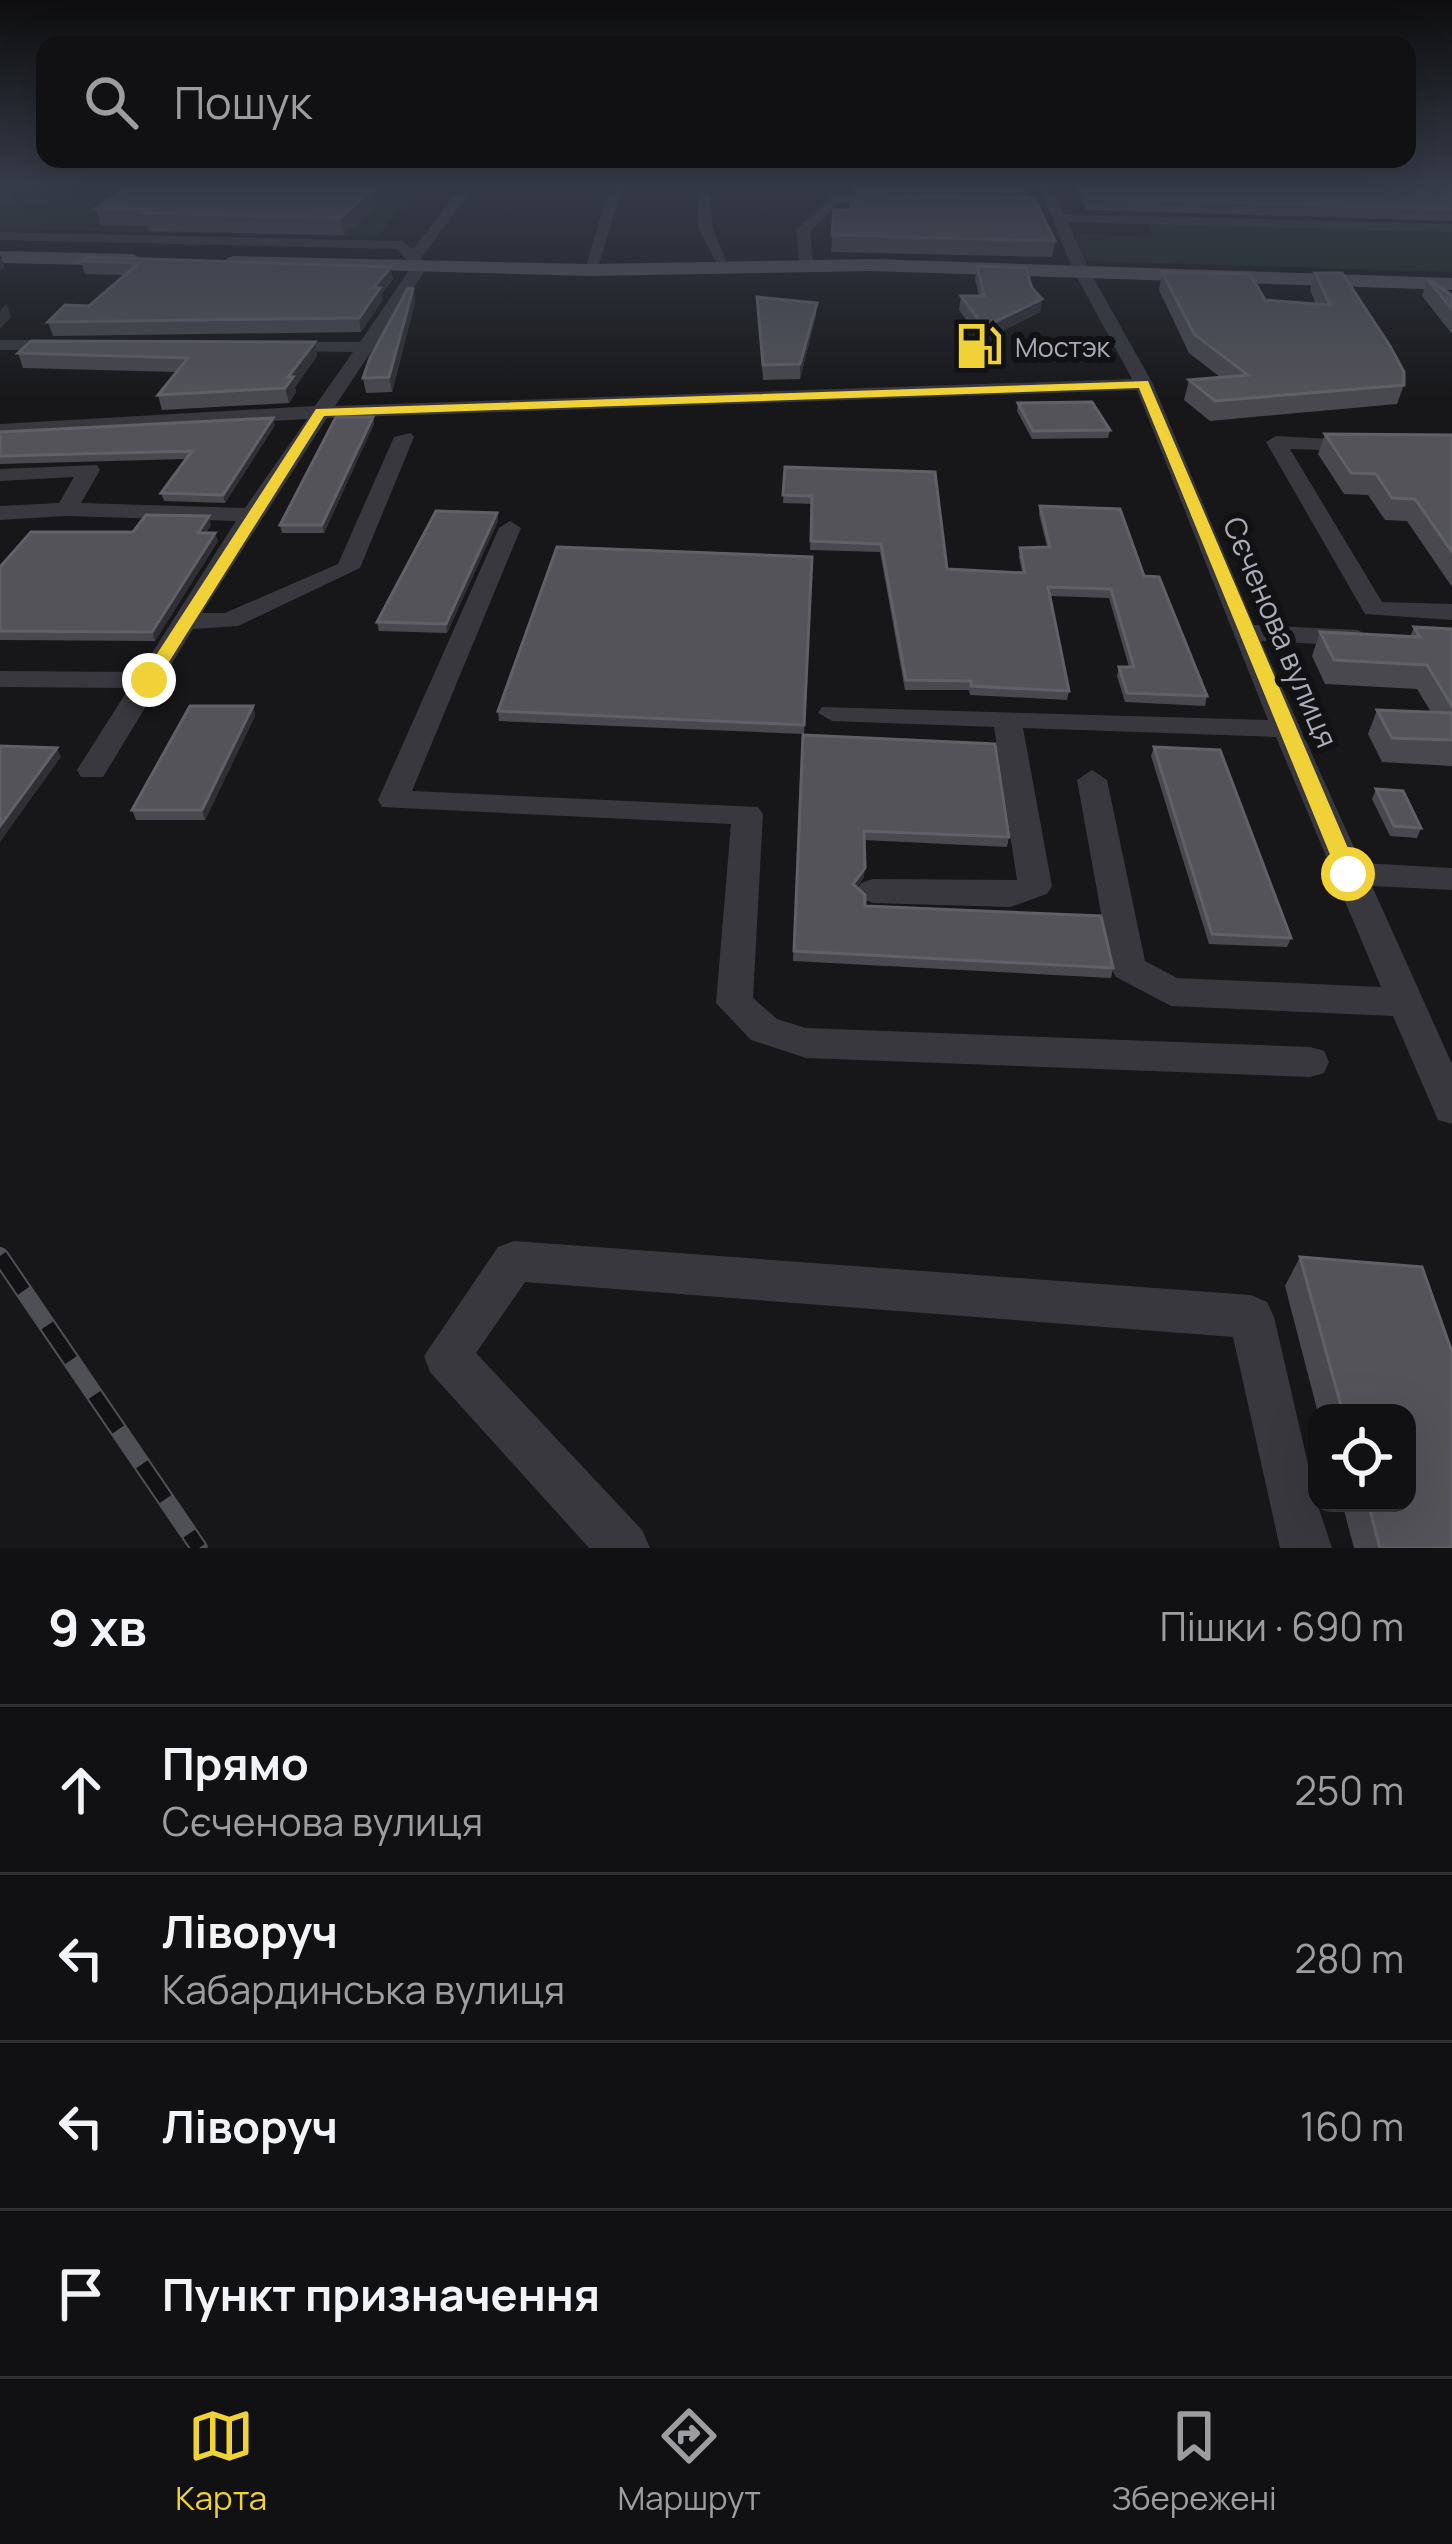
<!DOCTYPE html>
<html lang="uk">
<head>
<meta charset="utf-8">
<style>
	:root { --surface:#111113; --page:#1e1f21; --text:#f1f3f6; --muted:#9c9da0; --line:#303133; --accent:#f0d137 }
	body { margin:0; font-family:Manrope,sans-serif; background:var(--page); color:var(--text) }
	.controls { position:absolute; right:36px; bottom:36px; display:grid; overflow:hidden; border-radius:24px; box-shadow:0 12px 48px #0002 }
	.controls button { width:108px; height:108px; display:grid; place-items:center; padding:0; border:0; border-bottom:3px solid var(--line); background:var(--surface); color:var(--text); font:60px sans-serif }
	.stop { position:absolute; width:36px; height:36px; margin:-27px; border:9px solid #f0d137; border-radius:50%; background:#fff }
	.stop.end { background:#f0d137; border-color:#fff; box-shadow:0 3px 12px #0008 }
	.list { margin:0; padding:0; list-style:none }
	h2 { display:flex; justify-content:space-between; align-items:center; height:156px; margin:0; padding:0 48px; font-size:51px }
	h2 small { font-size:39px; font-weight:400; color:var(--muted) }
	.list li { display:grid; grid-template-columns:78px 1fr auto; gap:36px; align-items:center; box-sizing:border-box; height:168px; padding:0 48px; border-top:3px solid var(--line) }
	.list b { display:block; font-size:45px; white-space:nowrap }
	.list p { margin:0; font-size:39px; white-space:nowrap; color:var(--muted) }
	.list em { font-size:39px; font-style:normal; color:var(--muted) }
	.icon { flex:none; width:66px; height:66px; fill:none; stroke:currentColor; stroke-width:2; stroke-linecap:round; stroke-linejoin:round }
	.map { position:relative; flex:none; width:1452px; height:1548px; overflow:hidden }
	.search { position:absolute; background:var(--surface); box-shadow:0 12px 48px #0002; left:36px; right:36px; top:36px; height:132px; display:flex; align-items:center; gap:30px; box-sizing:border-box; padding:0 42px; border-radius:24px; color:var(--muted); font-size:45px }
	.sheet { height:828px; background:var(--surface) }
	nav { display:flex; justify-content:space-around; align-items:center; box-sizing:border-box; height:168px; border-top:3px solid var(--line); background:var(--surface); font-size:33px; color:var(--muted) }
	nav a { display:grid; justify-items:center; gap:6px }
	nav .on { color:var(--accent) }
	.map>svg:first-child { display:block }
</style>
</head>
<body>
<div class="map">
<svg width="1452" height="1548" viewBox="0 0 1452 1548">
	<rect width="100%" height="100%" fill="#171719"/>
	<path fill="#212923" d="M0,184H423L377,237L0,229Z
		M1147,222L1452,230V272L1084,261L1075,234L1153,237Z"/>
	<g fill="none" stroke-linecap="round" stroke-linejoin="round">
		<path fill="#38383e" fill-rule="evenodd" d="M463,184H476L421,258L428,266L335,406L1132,379L1073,270L1038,184H1051L1064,214L1452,224V232L1068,222L1089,270L1153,384L1254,625L1358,630L1371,638L1358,646L1261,641L1361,863L1452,868V890L1372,886L1452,1064V1124L1438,1120L1393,1016L1171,1006L1116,977L1111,968L1077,780L1092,770L1107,780L1145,961L1177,978L1381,987L1276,737L1023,728L1052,886L1047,894L1010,907L873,903L861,899L856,891L861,883L873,879L1017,880L994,727L832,721L818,713L822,707L1268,720L1137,390L327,418L202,613H225L338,564L394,437L411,433L414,437L360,568L238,626L193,629L103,777H81L77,770L129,688L0,687V671L140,672L236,521L66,516L0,520V506L59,503L74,477L0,481V469L97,465L100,470L81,503L245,508L307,419L0,436V424L315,406L353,352L276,351L270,350V342H360L412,266L397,249L0,240V232L401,241L413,249Z
			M618,184H631L619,199L597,270L584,273L606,198Z
			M696,184H709L713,229L731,272H721L699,229Z
			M825,184H838L842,195L904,200L897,204L840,203L810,231L813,264L800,267L796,230L830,198Z
			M0,340H66L75,345L66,350H0Z
			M1276,436L1366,441V449L1359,451L1290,449L1382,602L1452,604V620L1365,614L1266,442Z
			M510,521L521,528L412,791L758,807L763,814L753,998L777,1019L806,1028L1310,1047L1324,1051L1329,1062L1324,1073L1310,1077L806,1058L751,1040L716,1003L731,824L382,807L378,800L499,528Z
			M514,1241L1251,1295L1267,1302L1274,1317L1317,1503L1332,1548H1280L1233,1337L525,1282L476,1353L642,1530L650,1548H589L430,1372L424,1356L498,1247Z"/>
		<path fill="#54545c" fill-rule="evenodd" d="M0,251L133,254L143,260L133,266L0,263Z
			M234,256L589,264L871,259L1452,278V290L871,271L589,276L227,266V258Z"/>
		<defs>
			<path id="rail" d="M0,1256L199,1548"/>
		</defs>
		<use href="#rail" stroke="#4f4f56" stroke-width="18"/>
		<use href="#rail" stroke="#121214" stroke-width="14" stroke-dasharray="42" stroke-linecap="butt"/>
	</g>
	<path fill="#48484e" d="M851,184H1027L1026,196L853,191Z
		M1074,184H1341L1452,187V221L1086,210Z
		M374,192L376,206L344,235L149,231L147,226L101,225L96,208Z
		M857,193L1055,241L1052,257L831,252L834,210H850L857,202Z
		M87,257L393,279L381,294L382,301L361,332L53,336L48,322L89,306L124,275L85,274L81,261Z
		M977,266L1032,288L1042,299L1040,312L982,341L959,310L961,296H979L975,279Z
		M1162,272L1265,300L1316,304L1310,290L1315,273L1404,385L1397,404L1210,421L1184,400L1189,380L1220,377L1189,353L1159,290Z
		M1427,279L1452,295V334L1422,296Z
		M413,289L415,302L392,392L366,393L363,378Z
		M757,297L816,316L800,379L763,380Z
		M18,353L317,356L295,387L296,392L289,403L162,410L158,395L176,372L23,368Z
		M1018,403L1110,430L1108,438L1032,439L1017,411Z
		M373,417L374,424L324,533H282L280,525Z
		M275,425L225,503L164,501L161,493L186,459L0,464V432Z
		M1325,434L1452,435V587L1407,521L1385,520L1368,495L1344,494L1318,454Z
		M785,467L947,569L1022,572L1019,557L1020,548L1047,547L1039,514L1040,506L1144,576L1207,696L1205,706L1125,702L1117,676L1119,667H1129L1109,598L1050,596L1069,691L1067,700L970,695L969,690H905L880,552L810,550L812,504L783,503Z
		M497,513L498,521L447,633L379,631L377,622Z
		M211,525L206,533L218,541L155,641L0,640V567L133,532Z
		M812,557L804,734L499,721L498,711Z
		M1414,627L1452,629V766L1382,762L1368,734L1377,710L1431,712L1417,689L1325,684L1312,656L1320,632L1410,637Z
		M253,706L255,716L205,820H136L132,810Z
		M803,735L1009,837L1007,847L864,840V877L857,887L865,906L1113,968L1111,978L793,961Z
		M1154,747L1291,938L1287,947L1209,944L1151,756Z
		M1376,789L1421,828L1417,838L1390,836L1372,799Z
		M1300,1257L1422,1267L1452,1352V1548H1354L1342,1503H1407V1413H1318L1285,1286Z"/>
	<path fill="#303034" d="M361,184H383L374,192L376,206L344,235L340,218L357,188Z
		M1,255L5,268L0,271V256Z
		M391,267L393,279L381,294L382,301L361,332L359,318L373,288Z
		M413,289L415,302L392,392L389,377Z
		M1042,299L1040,312L982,341L984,327Z
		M817,303L816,316L800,379V364Z
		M7,304L11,317L0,329V310Z
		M315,342L317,356L295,387L296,392L289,403L285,388L288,377Z
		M373,417L374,424L324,533L322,525Z
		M273,418L275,425L225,503L223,495Z
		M497,513L498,521L447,633L446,624Z
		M209,516L211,525L201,541L198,533Z
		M215,533L218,541L155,641L152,632Z
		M253,706L255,716L205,820L202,810Z
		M57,748L61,757L0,842V826Z
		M865,868L864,877L852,893L853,884Z"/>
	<path fill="#535359" stroke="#606168" stroke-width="3" d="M276,184H361L357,188L373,189L340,218L144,213L151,209L96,208L132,186L273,187Z
		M1081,184H1342L1452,187V209L1088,198Z
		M857,193L1034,198L1055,241L832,235L834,210H851V202H859Z
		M87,257L391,267L373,288H380L359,318L48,322L65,305L89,306L139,263L81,261Z
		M977,266L1026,268L1032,288L1042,299L984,327L961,296H984Z
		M1162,272L1250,274L1265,300L1330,305L1315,273H1342L1390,346L1404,372V385L1215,401L1189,380L1248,375L1194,334Z
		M1427,279L1452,295V309Z
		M408,288L413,289L389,377L363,378L370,358Z
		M757,297L817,303L800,364L763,365Z
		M31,341L315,342L288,377H293L285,388L158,395L188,358L18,353Z
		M1092,402L1110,430L1033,431L1018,403Z
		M336,417H373L322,525H280Z
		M273,418L223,495L161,493L192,451L0,456V432Z
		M1325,434L1452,435V552L1415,499L1392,498L1376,474L1351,473Z
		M785,467L935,472L947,569L1025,573L1020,548L1050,547L1040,506L1120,509L1144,576L1159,577L1207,696L1127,693L1119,667H1134L1111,589L1048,587L1069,691L971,686V681L906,680L881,544L811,541L812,496L783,495Z
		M436,511L497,513L446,624L377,622Z
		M146,515L209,516L198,533H215L152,632L0,631V567L31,532H133Z
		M557,547L812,557L804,725L498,711Z
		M1414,627L1452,629V706L1427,665L1334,660L1320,632L1420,637Z
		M190,706H253L202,810H132Z
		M1377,710L1452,713V740L1392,738Z
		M803,735L995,744L1009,837L864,831L865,868L853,884L865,895V906L1101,916L1113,968L794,951Z
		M0,746L57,748L0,826Z
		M1154,747L1220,750L1291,938L1212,934Z
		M1376,789L1403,791L1421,828L1394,826Z
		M1300,1257L1422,1267L1452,1352V1548H1380L1368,1503H1407V1413H1343Z"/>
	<linearGradient id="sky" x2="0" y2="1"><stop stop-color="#0d0d0e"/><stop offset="0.46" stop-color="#363c49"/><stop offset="1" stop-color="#363c49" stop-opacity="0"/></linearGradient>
	<rect width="1452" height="401" fill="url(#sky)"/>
	<path fill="#f0d137" d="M1148,381L1359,874L1356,879H1341L1338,874L1139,388L324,416L155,684L140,680L316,409Z"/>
	<defs>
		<symbol id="fuel-bare" viewBox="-9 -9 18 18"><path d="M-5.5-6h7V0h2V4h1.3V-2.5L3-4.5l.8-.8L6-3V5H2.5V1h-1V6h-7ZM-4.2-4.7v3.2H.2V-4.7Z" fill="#f0d137" stroke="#121214" stroke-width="2.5" paint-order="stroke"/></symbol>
	</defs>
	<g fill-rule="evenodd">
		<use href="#fuel-bare" x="946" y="313" width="66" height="66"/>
	</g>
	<g text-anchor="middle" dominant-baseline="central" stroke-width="12" stroke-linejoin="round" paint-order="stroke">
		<g font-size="27" fill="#a9abb8" stroke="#121214" text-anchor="start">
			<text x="1015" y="346">Мостэк</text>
		</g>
		<g font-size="30" fill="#a9abb8" stroke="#121214">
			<text transform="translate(1281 632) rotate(67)">Сєченова вулиця</text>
		</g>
	</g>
</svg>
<div class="controls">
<button><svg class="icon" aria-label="locate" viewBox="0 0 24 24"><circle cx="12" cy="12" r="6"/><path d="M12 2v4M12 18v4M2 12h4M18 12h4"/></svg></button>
</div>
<div class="stop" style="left:1348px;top:874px"></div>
<div class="stop end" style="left:149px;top:680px"></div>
<div class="search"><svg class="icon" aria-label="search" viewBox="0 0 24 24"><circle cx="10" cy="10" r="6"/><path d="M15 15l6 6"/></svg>Пошук</div>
</div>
<section class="sheet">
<h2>9 хв<small>Пішки · 690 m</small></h2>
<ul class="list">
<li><svg class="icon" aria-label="ahead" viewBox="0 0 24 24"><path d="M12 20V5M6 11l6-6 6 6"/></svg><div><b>Прямо</b><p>Сєченова вулиця</p></div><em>250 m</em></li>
<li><svg class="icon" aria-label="left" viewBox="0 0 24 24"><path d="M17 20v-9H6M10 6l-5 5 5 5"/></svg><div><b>Ліворуч</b><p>Кабардинська вулиця</p></div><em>280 m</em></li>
<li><svg class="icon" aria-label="left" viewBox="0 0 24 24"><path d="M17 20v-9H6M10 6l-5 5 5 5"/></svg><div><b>Ліворуч</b></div><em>160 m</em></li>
<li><svg class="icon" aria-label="arrive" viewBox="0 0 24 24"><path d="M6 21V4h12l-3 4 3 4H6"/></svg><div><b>Пункт призначення</b></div></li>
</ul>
</section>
<nav>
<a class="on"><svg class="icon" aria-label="map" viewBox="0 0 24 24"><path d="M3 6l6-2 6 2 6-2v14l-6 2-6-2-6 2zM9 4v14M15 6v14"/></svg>Карта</a>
<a><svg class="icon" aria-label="directions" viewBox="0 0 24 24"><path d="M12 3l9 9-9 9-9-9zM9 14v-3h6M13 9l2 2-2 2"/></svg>Маршрут</a>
<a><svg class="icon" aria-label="saved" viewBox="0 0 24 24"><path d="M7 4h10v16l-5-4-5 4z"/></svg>Збережені</a>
</nav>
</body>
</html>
